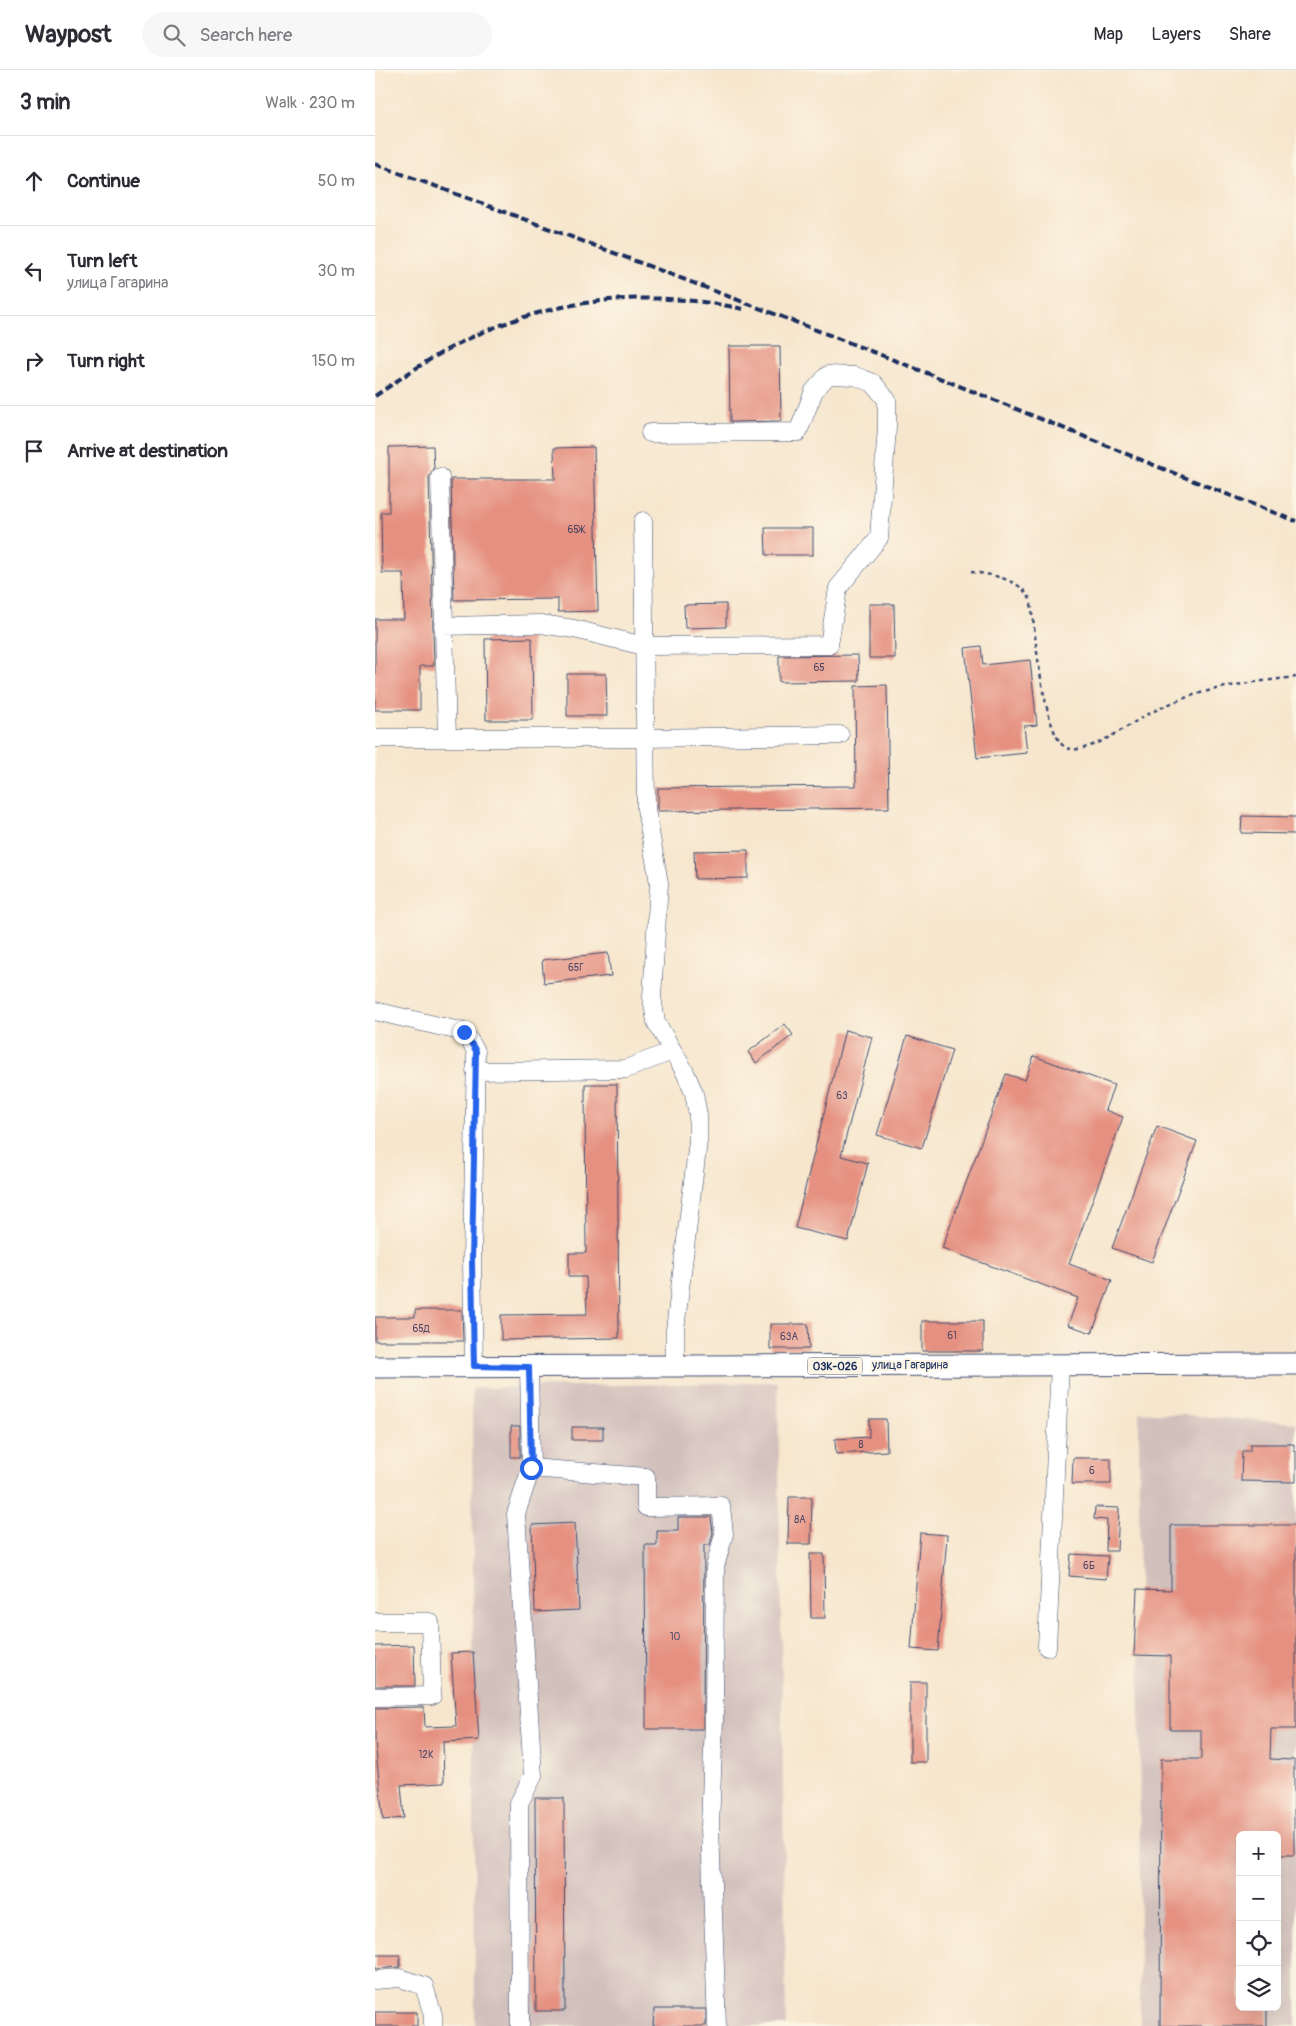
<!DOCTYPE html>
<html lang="en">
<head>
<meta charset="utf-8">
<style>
	:root { --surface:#fff; --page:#f7f7f7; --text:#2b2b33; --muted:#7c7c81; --line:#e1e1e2 }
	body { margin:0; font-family:Pangolin,sans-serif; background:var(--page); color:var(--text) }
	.controls { position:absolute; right:15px; bottom:15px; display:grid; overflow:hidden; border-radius:8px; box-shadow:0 5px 20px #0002 }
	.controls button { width:45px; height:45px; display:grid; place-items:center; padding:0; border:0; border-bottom:1px solid var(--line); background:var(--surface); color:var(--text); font:25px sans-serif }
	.stop { position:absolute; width:15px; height:15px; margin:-11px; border:4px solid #2563eb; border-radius:50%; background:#fff }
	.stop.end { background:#2563eb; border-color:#fff; box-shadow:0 1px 5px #0008 }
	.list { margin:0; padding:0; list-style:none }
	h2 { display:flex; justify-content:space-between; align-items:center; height:65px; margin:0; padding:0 20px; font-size:21px }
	h2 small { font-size:16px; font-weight:400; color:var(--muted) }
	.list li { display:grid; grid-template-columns:32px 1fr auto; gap:15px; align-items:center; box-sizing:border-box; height:90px; padding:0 20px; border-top:1px solid var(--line) }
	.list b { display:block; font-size:19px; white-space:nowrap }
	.list p { margin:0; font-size:16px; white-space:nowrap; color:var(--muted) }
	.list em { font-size:16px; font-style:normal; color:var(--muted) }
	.icon { flex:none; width:28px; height:28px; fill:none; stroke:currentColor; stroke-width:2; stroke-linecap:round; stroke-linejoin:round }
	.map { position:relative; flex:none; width:921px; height:1956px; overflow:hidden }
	header { display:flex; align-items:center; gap:30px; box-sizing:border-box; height:70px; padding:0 25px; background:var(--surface); border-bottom:1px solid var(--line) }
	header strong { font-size:24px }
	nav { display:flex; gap:28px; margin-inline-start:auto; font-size:18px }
	.search { width:350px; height:45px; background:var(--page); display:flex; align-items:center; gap:12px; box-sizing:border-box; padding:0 18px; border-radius:28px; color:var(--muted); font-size:19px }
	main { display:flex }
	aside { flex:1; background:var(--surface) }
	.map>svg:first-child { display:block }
</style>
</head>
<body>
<header>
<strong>Waypost</strong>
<div class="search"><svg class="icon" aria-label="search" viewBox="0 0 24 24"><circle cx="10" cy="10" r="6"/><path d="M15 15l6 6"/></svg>Search here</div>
<nav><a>Map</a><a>Layers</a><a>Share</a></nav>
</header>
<main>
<aside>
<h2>3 min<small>Walk · 230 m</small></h2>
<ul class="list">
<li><svg class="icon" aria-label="ahead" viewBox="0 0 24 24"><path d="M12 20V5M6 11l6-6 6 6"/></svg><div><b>Continue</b></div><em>50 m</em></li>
<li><svg class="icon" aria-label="left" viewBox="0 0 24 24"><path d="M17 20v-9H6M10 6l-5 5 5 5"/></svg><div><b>Turn left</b><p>улица Гагарина</p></div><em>30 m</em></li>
<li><svg class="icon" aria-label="right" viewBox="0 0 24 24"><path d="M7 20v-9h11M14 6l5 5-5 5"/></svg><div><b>Turn right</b></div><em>150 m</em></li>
<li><svg class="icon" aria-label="arrive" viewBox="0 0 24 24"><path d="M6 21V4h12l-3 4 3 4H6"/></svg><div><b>Arrive at destination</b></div></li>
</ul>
</aside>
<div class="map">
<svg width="921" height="1956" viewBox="0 0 921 1956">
	<rect width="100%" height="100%" fill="#fcf5e5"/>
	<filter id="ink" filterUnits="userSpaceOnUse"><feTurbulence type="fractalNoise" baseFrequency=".02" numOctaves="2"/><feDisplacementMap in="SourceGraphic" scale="10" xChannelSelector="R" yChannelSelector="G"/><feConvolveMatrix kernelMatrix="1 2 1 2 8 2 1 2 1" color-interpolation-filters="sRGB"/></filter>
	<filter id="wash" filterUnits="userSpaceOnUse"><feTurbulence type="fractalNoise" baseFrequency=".0096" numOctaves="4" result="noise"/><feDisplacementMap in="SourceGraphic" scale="20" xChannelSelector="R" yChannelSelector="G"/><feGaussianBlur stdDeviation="1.12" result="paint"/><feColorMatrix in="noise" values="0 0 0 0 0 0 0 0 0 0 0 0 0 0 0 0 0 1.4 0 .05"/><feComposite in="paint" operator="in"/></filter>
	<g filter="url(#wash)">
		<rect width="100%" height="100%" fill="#f6e6cd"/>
		<path fill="#d1c0bc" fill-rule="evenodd" d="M403,1312L411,1956H100L97,1318Z
			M764,1342L921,1353V1956H765ZM865,1765H902V1937H865Z"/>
		<g id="blocks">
			<path fill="#e59080" d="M354,276H405L406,351L355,352Z
				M58,376L59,399L54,407L59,596H45V640H0V549H29L28,503H7L6,442H14V377Z
				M219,377L223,541L183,542V529L79,530L76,409H180L179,378Z
				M390,458H438V485H391Z
				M351,534V557L310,558L309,535Z
				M494,534H519L520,588H494Z
				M157,568L158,650H111L110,569Z
				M606,576L608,595L655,590L662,655L649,656L652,683L602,688L590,578Z
				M483,585L484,611L404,612V586Z
				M192,604H231L232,646H192Z
				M512,615L514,738L283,741V718L481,716L480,616Z
				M867,746L921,747V764L866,763Z
				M373,780V808L320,809L319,781Z
				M233,883L236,906L169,913L167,890Z
				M410,954L418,965L381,993L373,982Z
				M470,960L497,967L466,1086L493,1093L473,1171L420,1158Z
				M532,966L577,980L547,1078L502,1065Z
				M659,986L739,1015L730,1040L748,1047L694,1194L737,1210L717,1263L693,1255L703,1228L567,1178L631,1004L650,1010Z
				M210,1014H242L244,1268L126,1270V1245L212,1244L211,1207H194V1183H211Z
				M782,1056L822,1071L777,1192L737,1178Z
				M40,1240H87L88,1271H0V1247H40Z
				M547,1251H608V1281H547Z
				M395,1254H433L434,1279H395Z
				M494,1349H511L512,1381L461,1384L460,1369L494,1367Z
				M136,1356H145V1387H136Z
				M197,1357H228V1370H197Z
				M875,1374H919V1381H921V1412L866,1411L867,1381H875Z
				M698,1388H736V1414H697Z
				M414,1427H437L436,1474H413Z
				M720,1437L744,1438L742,1481H731L732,1450L719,1449Z
				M303,1447H336L338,1463L335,1475H329L328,1659H271L270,1475H282V1461H303Z
				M200,1453L204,1540L160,1542L157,1455Z
				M796,1455H921V1659H896L895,1689L919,1690V1785H902V1765H865V1937H892V1956H785L786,1689H826V1660H795V1586L759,1585L762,1519L796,1520Z
				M545,1463L572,1465L563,1581L536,1579Z
				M435,1484H449L450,1548H436Z
				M696,1484L733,1486L731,1509L694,1506Z
				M39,1575L40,1616H0V1576Z
				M98,1582L104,1670L68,1672L69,1713L26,1715L29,1748L8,1750L0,1671V1638L49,1637L50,1657L81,1656L76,1583Z
				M535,1612H551V1692H535Z
				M160,1728H189L190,1941H161Z
				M0,1885H25V1897L0,1899Z
				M279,1939H331V1956H278Z
				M0,1942H42V1956H0Z"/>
		</g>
	</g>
	<g filter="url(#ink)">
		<use href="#blocks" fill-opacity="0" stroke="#3c4a6f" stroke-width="1"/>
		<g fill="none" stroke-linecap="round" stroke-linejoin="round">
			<defs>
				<path id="minor" d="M65,407L72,668
					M268,451L271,739L284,813L277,927L281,952L310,1002L319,1023L323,1045V1071L300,1260V1296
					M68,556L166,554L199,559L269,576L454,575L463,518L504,468L512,357V330L498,313L480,306L453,305L439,321L423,362L275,363
					M0,668H270L465,665
					M0,941L89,962L101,981L97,1192L99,1296
					M100,1001L251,999L297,981
					M156,1398L271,1407V1437L346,1436L349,1464L340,1497L339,1650L335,1757L342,1956
					M0,1552H55L57,1626L0,1627
					M672,1577L685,1295
					M0,1910L25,1908L49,1916L58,1945V1956
					M145,1956L144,1733L158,1706L141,1444L156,1398L154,1297"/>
				<path id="major" d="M0,1297L921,1294"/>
			</defs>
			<use href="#minor" stroke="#3c4a6f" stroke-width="19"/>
			<use href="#major" stroke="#3c4a6f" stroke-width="23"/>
			<path stroke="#3c4a6f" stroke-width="2.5" stroke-dasharray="4 4" stroke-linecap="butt" d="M596,502C614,504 640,508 652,524C655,527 656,534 657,539C660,565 669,664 690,677C708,688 752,656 768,647C820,618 863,614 921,607"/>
			<use href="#minor" stroke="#fff" stroke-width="18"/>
			<use href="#major" stroke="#fff" stroke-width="21"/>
			<path stroke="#1b2f5e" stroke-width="4" stroke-dasharray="8 4" stroke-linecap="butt" d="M0,94C169,156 338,220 506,285C645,339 782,398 921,451
				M0,326C25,309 50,291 77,277C168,229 268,217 368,239"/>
		</g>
	</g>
	<g fill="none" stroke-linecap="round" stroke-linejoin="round" filter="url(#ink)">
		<path stroke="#2563eb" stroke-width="6" d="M89,962L101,981L97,1192L99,1296L154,1297L156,1398"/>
	</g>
	<g text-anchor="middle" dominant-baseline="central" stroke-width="4" stroke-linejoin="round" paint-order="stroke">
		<g font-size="10" fill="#4e4766">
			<text x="201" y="460">65Ж</text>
			<text x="444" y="598">65</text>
			<text x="201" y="898">65Г</text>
			<text x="467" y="1026">63</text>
			<text x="46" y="1259">65Д</text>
			<text x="577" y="1266">61</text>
			<text x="414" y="1267">63А</text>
			<text x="486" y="1375">8</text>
			<text x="717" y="1401">6</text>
			<text x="425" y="1450">8А</text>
			<text x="714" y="1496">6Б</text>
			<text x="300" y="1567">10</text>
			<text x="51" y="1685">12К</text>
		</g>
		<rect fill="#fcf5e5" stroke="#5e6a86" stroke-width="1" x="432.5" y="1287.5" width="55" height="17" rx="4"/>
		<g font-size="11" font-weight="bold" fill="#1b2f5e">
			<text x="460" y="1296">03К-026</text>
		</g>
		<g font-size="12" fill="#1b2f5e" stroke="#fcf5e5">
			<text x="535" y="1295">улица Гагарина</text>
		</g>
	</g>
</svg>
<div class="controls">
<button>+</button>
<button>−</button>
<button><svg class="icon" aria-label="locate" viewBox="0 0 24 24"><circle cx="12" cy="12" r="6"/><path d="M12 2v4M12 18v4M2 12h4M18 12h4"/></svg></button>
<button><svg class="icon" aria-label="layers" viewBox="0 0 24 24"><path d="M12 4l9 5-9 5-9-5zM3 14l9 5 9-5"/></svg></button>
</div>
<div class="stop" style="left:156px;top:1398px"></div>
<div class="stop end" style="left:89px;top:962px"></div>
</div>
</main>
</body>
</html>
